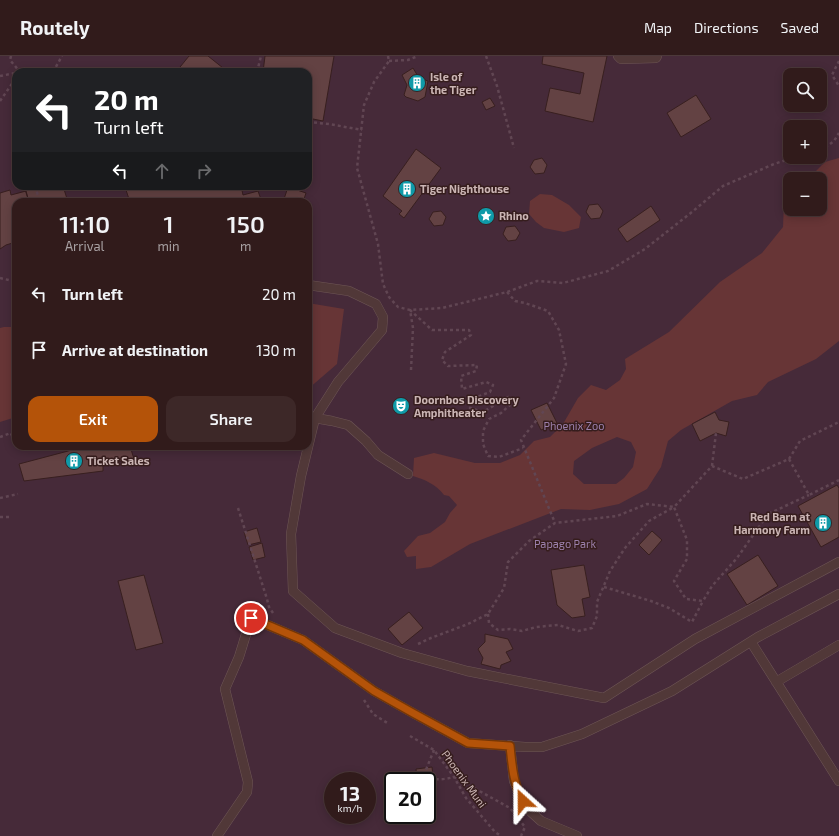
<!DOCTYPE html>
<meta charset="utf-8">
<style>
:root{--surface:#311b1b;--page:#3d2828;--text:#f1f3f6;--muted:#a8a1a3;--line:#4c393a;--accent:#b45309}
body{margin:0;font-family:"Exo 2",sans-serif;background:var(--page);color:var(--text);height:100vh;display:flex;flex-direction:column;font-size:15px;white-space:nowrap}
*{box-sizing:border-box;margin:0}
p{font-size:13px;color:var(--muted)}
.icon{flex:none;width:22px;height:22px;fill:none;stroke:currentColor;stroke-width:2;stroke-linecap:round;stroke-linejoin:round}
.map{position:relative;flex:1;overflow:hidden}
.sheet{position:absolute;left:12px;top:142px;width:300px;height:252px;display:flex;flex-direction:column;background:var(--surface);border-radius:12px;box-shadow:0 2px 10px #0003,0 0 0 1px var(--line)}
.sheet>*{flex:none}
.top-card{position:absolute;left:12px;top:12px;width:300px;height:122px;border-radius:12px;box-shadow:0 2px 10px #0003,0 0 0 1px var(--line);background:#202124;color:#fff;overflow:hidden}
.fabs{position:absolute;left:783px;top:12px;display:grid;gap:8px}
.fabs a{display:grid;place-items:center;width:44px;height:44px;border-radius:8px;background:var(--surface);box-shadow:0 2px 10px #0003,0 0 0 1px var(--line);font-size:20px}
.speed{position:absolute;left:324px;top:716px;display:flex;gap:8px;font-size:20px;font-weight:700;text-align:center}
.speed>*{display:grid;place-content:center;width:52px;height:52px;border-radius:50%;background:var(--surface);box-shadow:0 2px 10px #0003,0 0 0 1px var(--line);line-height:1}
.speed small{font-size:10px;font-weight:400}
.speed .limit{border:2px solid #111;border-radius:6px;background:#fff;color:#111}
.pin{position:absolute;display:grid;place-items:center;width:34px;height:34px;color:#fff;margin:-17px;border:2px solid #fff;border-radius:50%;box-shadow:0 1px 4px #0007}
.me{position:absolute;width:44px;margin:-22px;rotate:336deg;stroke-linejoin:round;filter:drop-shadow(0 0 3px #0008)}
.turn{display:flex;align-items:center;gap:14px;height:84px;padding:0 16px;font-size:18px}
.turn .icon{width:52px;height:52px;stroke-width:2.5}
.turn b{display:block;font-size:28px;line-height:34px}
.lanes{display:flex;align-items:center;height:38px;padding:0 16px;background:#0003;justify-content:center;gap:20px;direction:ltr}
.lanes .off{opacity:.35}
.eta{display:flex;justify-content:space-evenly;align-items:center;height:68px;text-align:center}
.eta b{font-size:24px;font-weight:600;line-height:28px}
.cta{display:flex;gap:8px;margin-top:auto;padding:8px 16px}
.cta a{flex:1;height:46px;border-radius:12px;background:var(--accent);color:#fff;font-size:16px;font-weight:600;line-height:46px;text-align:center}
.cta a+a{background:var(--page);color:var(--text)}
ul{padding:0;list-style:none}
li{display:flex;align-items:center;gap:12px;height:56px;padding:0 16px}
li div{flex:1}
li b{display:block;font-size:15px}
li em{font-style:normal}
header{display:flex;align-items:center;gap:24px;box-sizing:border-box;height:56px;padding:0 20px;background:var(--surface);border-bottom:1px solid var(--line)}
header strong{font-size:19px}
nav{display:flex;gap:22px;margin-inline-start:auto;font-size:14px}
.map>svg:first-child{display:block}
.green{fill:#462a39;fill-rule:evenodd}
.water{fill:#673536;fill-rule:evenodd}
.building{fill:#634243;stroke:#381f1f}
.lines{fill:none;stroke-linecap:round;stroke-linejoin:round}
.lane-casing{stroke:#6e5656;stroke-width:10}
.path{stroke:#614653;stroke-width:2.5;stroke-dasharray:3 3;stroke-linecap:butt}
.lane{stroke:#513838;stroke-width:9}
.route-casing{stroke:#753606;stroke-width:10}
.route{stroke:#b45309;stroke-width:7}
.labels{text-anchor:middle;stroke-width:3;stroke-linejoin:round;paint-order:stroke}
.poi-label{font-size:11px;font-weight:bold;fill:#cbb5b4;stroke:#361d1d;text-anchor:start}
.park-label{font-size:11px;fill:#9c80ac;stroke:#361d1d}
.street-label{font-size:11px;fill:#cbb5b4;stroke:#361d1d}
</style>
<header>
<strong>Routely</strong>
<nav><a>Map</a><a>Directions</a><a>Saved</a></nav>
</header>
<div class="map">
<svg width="839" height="780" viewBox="0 0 839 780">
<rect width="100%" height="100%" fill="#412424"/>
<!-- green -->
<path class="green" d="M0,0H839V780H0ZM16,16H308V130H16ZM790,19H820V49H790ZM790,71H820V101H790ZM790,123H820V153H790ZM16,146H308V390H16ZM333,725H367V759H333ZM393,725H427V759H393Z"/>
<!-- water -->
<path class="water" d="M839,102V285L816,303L768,326L757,339L732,345L681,374L668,385L661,411L647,433L619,448L590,454L561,453L470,488L431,511L416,513V500L407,501L404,495L418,480L430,477L445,466L450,457L457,449L449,440L444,439C436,428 425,424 413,420L414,402L434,397L475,407H500L520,399L534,385L550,381L563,368L578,342L591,329L606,334L620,324L626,313L625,303L669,276L720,226L762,197L783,171L784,146L790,141V153H820V123H808L825,106ZM617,381L631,386L636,396L633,411L624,422L616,428H584L573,418L574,405L592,392Z
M540,138L552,139L569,149L581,161L579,172L564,176L544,172L536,166L529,158L530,145Z
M308,247L344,253L337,308L308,333Z
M4,271H16V361L0,366V272Z"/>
<!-- building -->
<path class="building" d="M189,0H208L228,16H176Z
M265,0H334L323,65L308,62V16H263Z
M543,0H607L593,66L545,55L550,32L580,38L584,17L542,8Z
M413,12L419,22L428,25L425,41L418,45L406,41L404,39L407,29L402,19Z
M696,39L711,63L681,81L667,57Z
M490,42L495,50L486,54L482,46Z
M416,93L441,112L404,162L399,158L402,155L383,140Z
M542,102L547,109L544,117L535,118L530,111L534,104Z
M24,130H63L68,146H29Z
M138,130H241L243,139L258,135L262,146H130L126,134Z
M288,131L306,137L303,146H283Z
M10,134L11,139L26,135L29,146H16V186L6,189L0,193V137Z
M598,148L603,155L600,162L591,163L586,156L589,149Z
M651,150L660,164L627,186L618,173Z
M441,155L446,161L443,169L434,170L429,163L433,156Z
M515,170L520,177L516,184L508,185L503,178L506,171Z
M547,347L557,367L541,374L531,354Z
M715,356L719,364L729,366L726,380L716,377L700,385L692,368Z
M87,390H130L134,403L103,408V415L24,425L19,408Z
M837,429L839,432V481L821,491L798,450Z
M257,472L261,486L248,489L244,476Z
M652,475L662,484L649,499L639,489Z
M262,487L265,501L253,504L249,491Z
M758,499L778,530L747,549L727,518Z
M584,509L590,541L582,543L585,560L572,562L557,549L551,514Z
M144,519L163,587L136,594L118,525Z
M409,556L423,572L402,589L388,573Z
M485,578L508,583L513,593L506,596L511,605L501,609L500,613L481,608L483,602L478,593L485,586Z
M432,711L434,728L427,729V725H417L416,713Z"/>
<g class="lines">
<!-- lane casing -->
<g class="lane-casing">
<path id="lane" d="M618,0L621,3L656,2L657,0
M308,229L349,235L376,248L383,261L382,274L338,326L315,362L301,420L291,478L293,535L335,572L402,597L467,615L604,642L695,583L839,506
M315,362L332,365L348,369L366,385L378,399L408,418
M751,586L839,725
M776,626L839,589
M510,689L514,725L520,739L531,756L541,765L577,780
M217,780L247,736L248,726L225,633L239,601L251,562L303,584L374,635L413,657L468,687L525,691H542L582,678L672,635L758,581L839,538"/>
</g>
<!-- path -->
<path class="path" d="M11,0L10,4L20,16
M388,0L389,5L374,26L364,49L357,112L378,188L383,228L389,241L398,251L410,254L442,252L507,236L537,225L563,227L608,215L645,193L692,156L723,130L774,108L795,101
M486,0L497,30L514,92
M389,5L408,4L418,0
M839,5L832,19L839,30
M225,14L258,13
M53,16L62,0
M257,16L261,0
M0,20L16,17
M0,45L16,22
M308,66L329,68L362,74
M820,94H822L834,85L839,77
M35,130L40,146
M0,222L13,225L16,224
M13,225L16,238
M507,236L515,245L525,247L548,255L559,274L566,308L554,342L521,384L555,467
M411,314L413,272L410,254L432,274H469L471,279L445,296L442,304L448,310L477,309L476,315L461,320L462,333L486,326L493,329L490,336L472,343L470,352L483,356L510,340V349L501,357L489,363L483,375V388L488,400L499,401L523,392
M0,381L11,377L14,386L16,385
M789,403L800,385L839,366
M712,410L716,377
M0,442L18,438
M238,452L267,543L269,551L273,557
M0,461H10
M604,531L651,545L669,552L692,566L703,545
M488,558L489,567L498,574L510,573L522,575L536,571L558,569L578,575L592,572L597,560V546L610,515L625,492L649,465L674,451L687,484V503L674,525L686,543L703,545L712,530L737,502L768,458L809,439
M418,588L431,582L468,568L488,558L504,532L508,506L529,485L555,467L617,460L647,448L674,451L712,410L743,423L789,403L809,439L839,424
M364,644L373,658L389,668
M410,680L434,694L454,721L466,742L495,776L501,780
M434,694L423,721C434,724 443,724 454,721L510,752L525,771L521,780"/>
<!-- lane -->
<use href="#lane" class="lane"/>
</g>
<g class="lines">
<!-- route casing -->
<g class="route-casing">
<path id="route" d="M251,562L303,584L374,635L413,657L468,687L510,690C512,708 513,728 523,745"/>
</g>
<!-- route -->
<use href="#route" class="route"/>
</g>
<!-- icons -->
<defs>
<g id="building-disc" transform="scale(0.9)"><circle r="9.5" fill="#0f9aa8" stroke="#361d1d"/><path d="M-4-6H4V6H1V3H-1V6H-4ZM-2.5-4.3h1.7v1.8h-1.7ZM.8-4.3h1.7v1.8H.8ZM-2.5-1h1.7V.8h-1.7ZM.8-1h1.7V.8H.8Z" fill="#fff"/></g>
<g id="sight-disc" transform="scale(0.9)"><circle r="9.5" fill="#0f9aa8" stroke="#361d1d"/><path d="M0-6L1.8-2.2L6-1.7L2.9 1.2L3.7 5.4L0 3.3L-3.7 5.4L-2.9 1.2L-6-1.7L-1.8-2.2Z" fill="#fff"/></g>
<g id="theatre-disc" transform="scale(0.9)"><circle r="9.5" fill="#0f9aa8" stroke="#361d1d"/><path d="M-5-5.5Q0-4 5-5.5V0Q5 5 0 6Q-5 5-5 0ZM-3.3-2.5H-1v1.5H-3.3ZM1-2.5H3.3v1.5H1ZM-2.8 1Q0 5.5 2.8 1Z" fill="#fff"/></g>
</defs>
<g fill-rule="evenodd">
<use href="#building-disc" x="417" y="27"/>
<use href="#building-disc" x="407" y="133"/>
<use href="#sight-disc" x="486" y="160"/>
<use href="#theatre-disc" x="401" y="350"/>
<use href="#building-disc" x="74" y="405"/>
<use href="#building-disc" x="823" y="467"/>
</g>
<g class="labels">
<!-- poi labels -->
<g class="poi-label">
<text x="430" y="25">Isle of<tspan x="430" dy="13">the Tiger</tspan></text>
<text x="420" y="137">Tiger Nighthouse</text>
<text x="499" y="164">Rhino</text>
<text x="414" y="348">Doornbos Discovery<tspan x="414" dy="13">Amphitheater</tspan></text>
<text x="87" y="409">Ticket Sales</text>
<text x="810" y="465" text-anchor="end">Red Barn at<tspan x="810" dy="13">Harmony Farm</tspan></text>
</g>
<!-- park labels -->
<g class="park-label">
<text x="574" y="374">Phoenix Zoo</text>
<text x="565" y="492">Papago Park</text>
</g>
<!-- street labels -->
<g class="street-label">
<text transform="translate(464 723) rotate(54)" y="4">Phoenix Muni</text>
</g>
</g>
</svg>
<div class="fabs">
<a><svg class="icon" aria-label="search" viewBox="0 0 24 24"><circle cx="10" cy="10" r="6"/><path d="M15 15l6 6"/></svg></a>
<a>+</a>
<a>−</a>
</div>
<div class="speed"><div>13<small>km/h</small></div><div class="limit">20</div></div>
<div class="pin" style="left:251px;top:562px;background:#d93025"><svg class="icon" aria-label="arrive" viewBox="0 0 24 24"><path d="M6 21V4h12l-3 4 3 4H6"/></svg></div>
<svg class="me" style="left:523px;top:745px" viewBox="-20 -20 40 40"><path d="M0-17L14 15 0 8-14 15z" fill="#b45309" stroke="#fff" stroke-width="4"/></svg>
<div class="top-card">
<div class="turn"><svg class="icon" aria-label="left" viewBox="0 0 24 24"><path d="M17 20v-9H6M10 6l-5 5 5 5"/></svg><div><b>20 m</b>Turn left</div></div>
<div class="lanes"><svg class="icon" aria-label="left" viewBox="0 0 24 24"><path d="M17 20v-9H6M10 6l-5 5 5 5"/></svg><svg class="icon off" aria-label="ahead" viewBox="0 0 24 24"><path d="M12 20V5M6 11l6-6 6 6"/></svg><svg class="icon off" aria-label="right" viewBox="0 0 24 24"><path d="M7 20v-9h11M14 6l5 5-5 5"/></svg></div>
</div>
<section class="sheet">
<div class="eta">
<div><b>11:10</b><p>Arrival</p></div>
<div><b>1</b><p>min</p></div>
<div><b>150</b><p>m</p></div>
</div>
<ul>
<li><svg class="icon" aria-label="left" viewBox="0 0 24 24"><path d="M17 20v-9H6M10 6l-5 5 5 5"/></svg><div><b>Turn left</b></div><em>20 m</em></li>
<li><svg class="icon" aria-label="arrive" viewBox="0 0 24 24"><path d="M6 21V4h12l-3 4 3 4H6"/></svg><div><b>Arrive at destination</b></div><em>130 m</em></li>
</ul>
<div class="cta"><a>Exit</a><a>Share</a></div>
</section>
</div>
